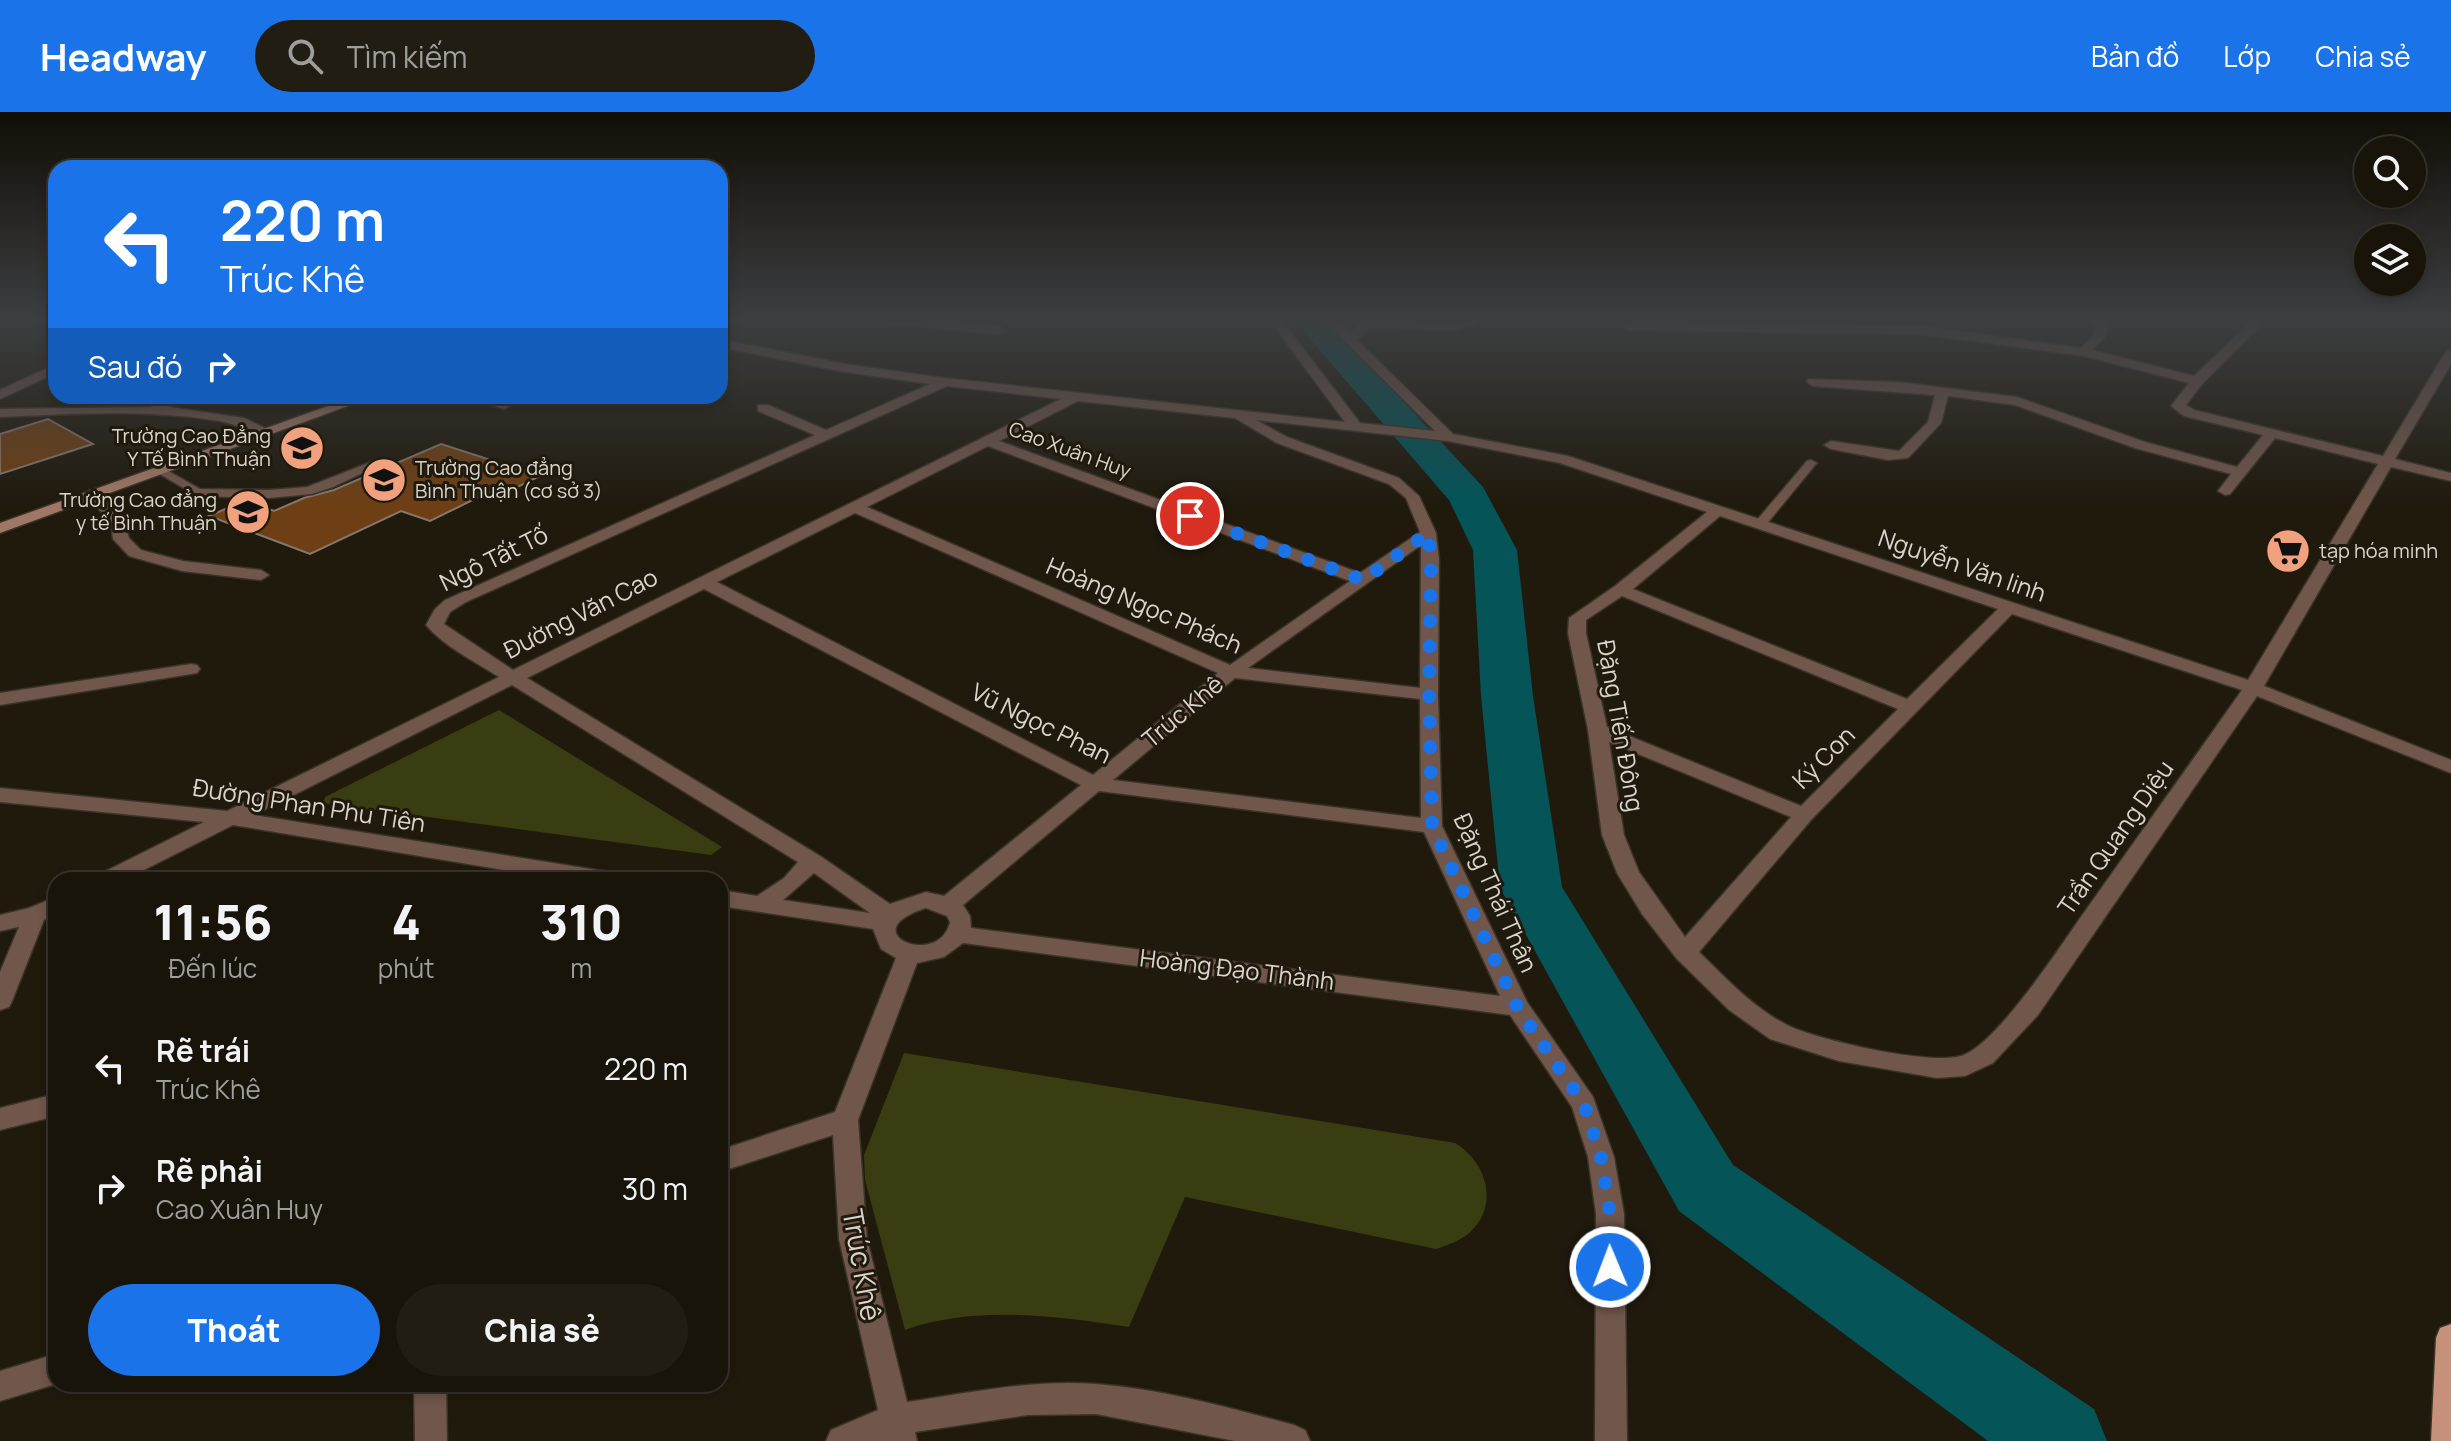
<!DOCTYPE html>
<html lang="vi">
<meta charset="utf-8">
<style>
:root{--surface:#18140a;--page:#211d13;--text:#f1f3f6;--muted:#9f9e9c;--line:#36332b;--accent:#1a73e8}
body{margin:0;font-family:Manrope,sans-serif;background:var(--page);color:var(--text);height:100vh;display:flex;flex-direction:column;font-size:30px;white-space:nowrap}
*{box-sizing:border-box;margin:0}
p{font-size:26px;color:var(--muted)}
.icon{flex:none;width:44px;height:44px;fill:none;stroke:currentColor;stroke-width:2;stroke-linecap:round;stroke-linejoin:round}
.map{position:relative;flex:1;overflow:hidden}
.panel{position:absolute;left:48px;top:760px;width:680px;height:520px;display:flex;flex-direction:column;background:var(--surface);border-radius:24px;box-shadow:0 4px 12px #0003,0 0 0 2px var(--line)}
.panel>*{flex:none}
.banner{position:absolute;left:48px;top:48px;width:680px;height:244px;border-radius:24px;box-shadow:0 4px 12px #0003,0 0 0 2px var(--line);background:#1a73e8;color:#fff;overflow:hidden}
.controls{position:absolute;left:2354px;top:24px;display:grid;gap:16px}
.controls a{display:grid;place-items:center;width:72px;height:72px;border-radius:50%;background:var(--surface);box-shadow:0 4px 12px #0003,0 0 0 2px var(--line);font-size:40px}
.pin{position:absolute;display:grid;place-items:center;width:68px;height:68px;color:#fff;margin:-34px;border:4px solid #fff;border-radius:50%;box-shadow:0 2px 8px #0007}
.me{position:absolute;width:88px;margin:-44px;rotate:359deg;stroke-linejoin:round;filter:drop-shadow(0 0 6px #0008)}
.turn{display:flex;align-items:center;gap:28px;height:168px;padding:0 40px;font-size:36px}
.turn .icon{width:104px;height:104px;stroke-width:2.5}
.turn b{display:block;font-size:56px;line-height:68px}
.then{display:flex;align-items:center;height:76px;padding:0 40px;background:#0003;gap:16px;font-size:30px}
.eta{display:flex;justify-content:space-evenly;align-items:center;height:136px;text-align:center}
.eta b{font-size:48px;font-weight:800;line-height:56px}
.action{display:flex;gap:16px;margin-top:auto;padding:16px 40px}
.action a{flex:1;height:92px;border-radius:48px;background:var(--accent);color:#fff;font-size:32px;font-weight:800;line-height:92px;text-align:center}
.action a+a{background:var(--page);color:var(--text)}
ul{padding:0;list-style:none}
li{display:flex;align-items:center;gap:24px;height:120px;padding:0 40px}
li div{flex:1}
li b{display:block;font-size:30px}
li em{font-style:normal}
header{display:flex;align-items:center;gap:48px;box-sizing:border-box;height:112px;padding:0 40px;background:var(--accent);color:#fff}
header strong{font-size:38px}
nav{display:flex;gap:44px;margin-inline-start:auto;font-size:28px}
.search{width:560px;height:72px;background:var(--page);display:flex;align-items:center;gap:20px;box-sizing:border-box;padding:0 28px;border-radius:44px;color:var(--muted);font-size:30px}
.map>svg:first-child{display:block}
.green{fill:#393d11}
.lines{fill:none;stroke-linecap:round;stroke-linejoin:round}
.river{fill:#045458;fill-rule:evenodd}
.building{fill:#6e3f15;stroke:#86776c;stroke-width:2}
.lane-casing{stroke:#3a3428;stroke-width:3}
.street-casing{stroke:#3a3428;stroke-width:3}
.secondary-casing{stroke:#3a3428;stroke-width:3}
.primary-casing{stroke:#3a3428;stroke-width:3}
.lane{fill:#70564b;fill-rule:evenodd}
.street{fill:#70564b;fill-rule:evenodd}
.secondary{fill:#a07766;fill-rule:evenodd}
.primary{fill:#c6917a;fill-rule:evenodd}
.route{stroke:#1a73e8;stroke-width:14;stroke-dasharray:0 25.2}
.labels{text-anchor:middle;stroke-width:6;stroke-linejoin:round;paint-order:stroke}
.far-poi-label{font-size:20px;fill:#d9d5cc;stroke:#201a0d;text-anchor:end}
.far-street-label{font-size:20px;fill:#d9d5cc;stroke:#201a0d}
.street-label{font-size:24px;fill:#d9d5cc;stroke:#201a0d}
.near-street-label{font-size:28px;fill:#d9d5cc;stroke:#201a0d}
</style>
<header>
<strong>Headway</strong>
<div class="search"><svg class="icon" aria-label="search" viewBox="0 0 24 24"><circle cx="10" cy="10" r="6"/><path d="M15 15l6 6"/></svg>Tìm kiếm</div>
<nav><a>Bản đồ</a><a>Lớp</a><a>Chia sẻ</a></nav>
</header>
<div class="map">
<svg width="2451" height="1329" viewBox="0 0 2451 1329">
<rect width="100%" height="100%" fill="#201a0d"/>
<!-- green -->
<path class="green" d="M499,598L722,735L711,743L323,691L325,685Z
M904,941L1455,1031C1484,1048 1499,1088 1474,1116C1464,1128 1450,1132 1436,1137L1185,1085L1129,1215C1057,1204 975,1193 905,1218L865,1068L864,1043Z"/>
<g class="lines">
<!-- river -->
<path class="river" d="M1292,206H1326L1483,375L1517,438L1533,584L1562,775L1733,1053L2094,1297L2107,1329H1988L1679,1099L1500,776L1481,584L1473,438L1449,388Z"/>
</g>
<!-- building -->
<path class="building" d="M48,307L93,332L0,362V322Z
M441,332L540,364L505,381L495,377L430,409L401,399L310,442L209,404L246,388L274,399L304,386L334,378Z"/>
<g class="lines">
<!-- lane casing -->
<g class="lane-casing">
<path id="lane" d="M1471,208L1476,211L1474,213L1455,218L1365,215L1360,212L1365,209L1455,212Z
M462,284H479L509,294L504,297Z
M1811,348L1817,351L1815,353L1765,414H1757V408L1807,349Z
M371,350L375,351V355L333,375L312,382L269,386L197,384L153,358L163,356L200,377L269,378L307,375Z"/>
</g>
<!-- street casing -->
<g class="street-casing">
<path id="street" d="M861,206H906L999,214L1005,218L999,222L867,210Z
M1268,206H1280L1360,311L1435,319L1322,206H1335L1350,221L1366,206H1379L1357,228L1453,322L1568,344L2248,568L2378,352L2275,326L2230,382L2225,383L2218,379L2231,362L2135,336L2015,293L1948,284L1941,311L1908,346L1888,348L1831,337L1824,333L1831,329L1899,339L1928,310L1935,283L1813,274L1807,270L1808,267L1898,270L2017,285L2145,330L2237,355L2263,323L2184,304L2171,294L2189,271L2084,244L1920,222L1629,218L1623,214L1629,210L1920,214L2081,236L2093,224L2098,206H2110L2105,225L2092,238L2194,264L2255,206H2268L2202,272L2186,293L2194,298L2383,344L2445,241L2451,237V252L2395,347L2451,361V369L2391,355L2264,574L2451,648V661L2257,584L2038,903L1993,951L1965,964L1937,966L1839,949L1770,927L1729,898L1677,847L1642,802L1617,761L1602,723L1588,618L1568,521L1569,506L1615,474L1707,400L1560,351L1448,329L1256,308L1287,325L1399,366L1419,384L1436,421L1439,448L1438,583L1442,714L1527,890L1593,985L1614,1045L1624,1102L1627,1329H1595L1596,1102L1588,1045L1572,995L1510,903L963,831L944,845L917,851L858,1008L867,1127L907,1290C969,1281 1033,1267 1096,1272C1163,1277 1230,1296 1294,1313L1305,1318L1310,1329H1235L1096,1302L1028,1303L915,1320L917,1329H826L831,1318L878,1298L839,1127L833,1023L720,1060V1038L835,1000L896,846L881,837L873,817L720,794V778L757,784L784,766L798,750L512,573L254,703L609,760L617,763L620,768H564L233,713L124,768H95L98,763L204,710L0,690V676L227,699L499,565C474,549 445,535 426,513L435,497L445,488L815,323L758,299V293H768L826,318L930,272L845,260L720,235V227L845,252L944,266L1345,310ZM947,274L1061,287L513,558L444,512L450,500L466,490ZM1078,289L1235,306L1277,331L1389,372L1406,386L1420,420L1360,461L999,329ZM988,334L1350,469L1230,553L867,395ZM855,401L1218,561L1093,663L717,470ZM1720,404L1998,497L1907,587L1633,477ZM1421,433L1420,576L1248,556ZM704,477L1081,673L944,784L926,780L890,792L820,744L527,566ZM1622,484L1898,597L1801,694L1607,615L1586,521V508ZM2012,502L2242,578C2191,651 2139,723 2088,795C2063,830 2001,927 1964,943C1935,955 1817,928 1787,913C1753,896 1726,866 1699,840L1811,708ZM1235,566L1420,587L1421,706L1113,668ZM1609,630L1791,705L1685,825L1639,760L1624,723ZM1099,679L1424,720L1500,884L971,816L970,804L963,793ZM814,761L870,801L783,788ZM926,796L947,804L950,810C939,858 850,820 926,796Z
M56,252V261L0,287V278Z
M173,284H191L170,295L244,306L273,320L266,324C248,319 232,310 213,308C143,297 70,302 0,305V297L150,295Z
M91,378L96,379L123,406L129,426L141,438L183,449L261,458L269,463L261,468L182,459L129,444L113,427L111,410L84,382Z
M191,552L197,553L200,557L197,561L0,593V581Z
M56,785V802L44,808L12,889L9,895L0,898V860L19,815L0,819V803L29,796Z
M56,982V1004L0,1018V996Z
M56,1242V1272L0,1289V1259Z
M414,1272H446L447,1329H415Z"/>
</g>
<!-- secondary casing -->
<g class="secondary-casing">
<path id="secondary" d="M356,284H375L0,421V411Z"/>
</g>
<!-- primary casing -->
<g class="primary-casing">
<path id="primary" d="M2451,1212V1329H2431L2436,1226L2440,1216Z"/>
</g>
<!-- lane -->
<use href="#lane" class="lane"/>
<!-- street -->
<use href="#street" class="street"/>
<!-- secondary -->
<use href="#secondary" class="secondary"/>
<!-- primary -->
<use href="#primary" class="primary"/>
</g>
<!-- sky -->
<linearGradient id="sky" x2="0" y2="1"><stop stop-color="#120e07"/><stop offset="0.53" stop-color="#3c3e40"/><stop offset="1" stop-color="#3c3e40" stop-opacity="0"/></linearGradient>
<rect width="2451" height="392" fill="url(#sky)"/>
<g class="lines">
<!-- route -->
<path class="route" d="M1190,404L1363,468L1428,421L1431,448L1429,583L1432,714L1517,895L1584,992L1601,1045L1610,1102V1155"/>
</g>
<!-- icons -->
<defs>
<g id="university-disc" transform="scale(2.3)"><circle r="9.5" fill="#f2a17e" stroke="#201a0d"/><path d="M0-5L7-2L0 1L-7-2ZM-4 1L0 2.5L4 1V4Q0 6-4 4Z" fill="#111"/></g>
<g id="supermarket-disc" transform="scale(2.3)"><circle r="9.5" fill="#f2a17e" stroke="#201a0d"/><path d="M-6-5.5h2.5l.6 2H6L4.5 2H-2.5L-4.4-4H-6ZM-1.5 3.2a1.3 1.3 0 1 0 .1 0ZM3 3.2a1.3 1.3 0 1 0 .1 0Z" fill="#111"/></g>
</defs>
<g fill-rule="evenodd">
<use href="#university-disc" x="302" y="336"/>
<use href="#university-disc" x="384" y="368"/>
<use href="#university-disc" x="248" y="400"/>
<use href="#supermarket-disc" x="2288" y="439"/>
</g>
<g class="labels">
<!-- far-poi labels -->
<g class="far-poi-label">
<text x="271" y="331">Trường Cao Đẳng<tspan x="271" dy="23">Y Tế Bình Thuận</tspan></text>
<text x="415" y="363" text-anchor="start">Trường Cao đẳng<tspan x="415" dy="23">Bình Thuận (cơ sở 3)</tspan></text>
<text x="217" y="395">Trường Cao đẳng<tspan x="217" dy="23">y tế Bình Thuận</tspan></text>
<text x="2319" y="446" text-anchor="start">tạp hóa minh</text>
</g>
<!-- far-street labels -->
<g class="far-street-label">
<text transform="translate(1070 338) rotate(20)" y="7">Cao Xuân Huy</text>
</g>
<!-- street labels -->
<g class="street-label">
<text transform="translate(494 447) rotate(-26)" y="8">Ngô Tất Tố</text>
<text transform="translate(1962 454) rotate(19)" y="8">Nguyễn Văn linh</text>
<text transform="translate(1144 494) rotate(23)" y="8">Hoàng Ngọc Phách</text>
<text transform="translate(581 502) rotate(-27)" y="8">Đường Văn Cao</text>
<text transform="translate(1183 600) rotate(-40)" y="8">Trúc Khê</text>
<text transform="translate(1041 612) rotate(26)" y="8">Vũ Ngọc Phan</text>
<text transform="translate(1620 614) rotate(80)" y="8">Đặng Tiến Đông</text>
<text transform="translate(1824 646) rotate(-45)" y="8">Ký Con</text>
<text transform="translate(309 694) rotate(9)" y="8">Đường Phan Phu Tiên</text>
<text transform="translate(2116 726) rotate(-55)" y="8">Trần Quang Diệu</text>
<text transform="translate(1495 781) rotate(66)" y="8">Đặng Thái Thân</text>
<text transform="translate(1237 858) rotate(7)" y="8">Hoàng Đạo Thành</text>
</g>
<!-- near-street labels -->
<g class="near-street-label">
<text transform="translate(862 1153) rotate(80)" y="10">Trúc Khê</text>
</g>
</g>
</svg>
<div class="controls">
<a><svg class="icon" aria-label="search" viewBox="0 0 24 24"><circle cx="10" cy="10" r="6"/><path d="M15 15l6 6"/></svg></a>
<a><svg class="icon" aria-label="layers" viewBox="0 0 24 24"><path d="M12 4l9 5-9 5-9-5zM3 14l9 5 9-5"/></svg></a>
</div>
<div class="pin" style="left:1190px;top:404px;background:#d93025"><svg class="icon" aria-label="arrive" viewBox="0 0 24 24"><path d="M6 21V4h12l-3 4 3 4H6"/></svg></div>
<svg class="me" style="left:1610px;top:1155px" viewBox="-20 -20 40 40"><circle r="17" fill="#1a73e8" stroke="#fff" stroke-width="3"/><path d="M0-11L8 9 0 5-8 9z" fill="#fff"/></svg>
<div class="banner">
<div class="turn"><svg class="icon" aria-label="left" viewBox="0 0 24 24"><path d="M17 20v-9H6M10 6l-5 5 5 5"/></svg><div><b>220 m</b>Trúc Khê</div></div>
<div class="then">Sau đó<svg class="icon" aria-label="right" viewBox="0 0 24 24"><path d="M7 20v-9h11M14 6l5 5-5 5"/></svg></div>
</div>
<section class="panel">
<div class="eta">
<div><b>11:56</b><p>Đến lúc</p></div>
<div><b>4</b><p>phút</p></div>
<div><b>310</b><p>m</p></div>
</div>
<ul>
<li><svg class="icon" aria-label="left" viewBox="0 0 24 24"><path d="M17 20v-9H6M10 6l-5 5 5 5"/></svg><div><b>Rẽ trái</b><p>Trúc Khê</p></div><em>220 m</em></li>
<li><svg class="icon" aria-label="right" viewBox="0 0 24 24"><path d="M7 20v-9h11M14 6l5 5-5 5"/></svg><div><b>Rẽ phải</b><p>Cao Xuân Huy</p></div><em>30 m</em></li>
</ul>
<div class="action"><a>Thoát</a><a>Chia sẻ</a></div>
</section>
</div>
